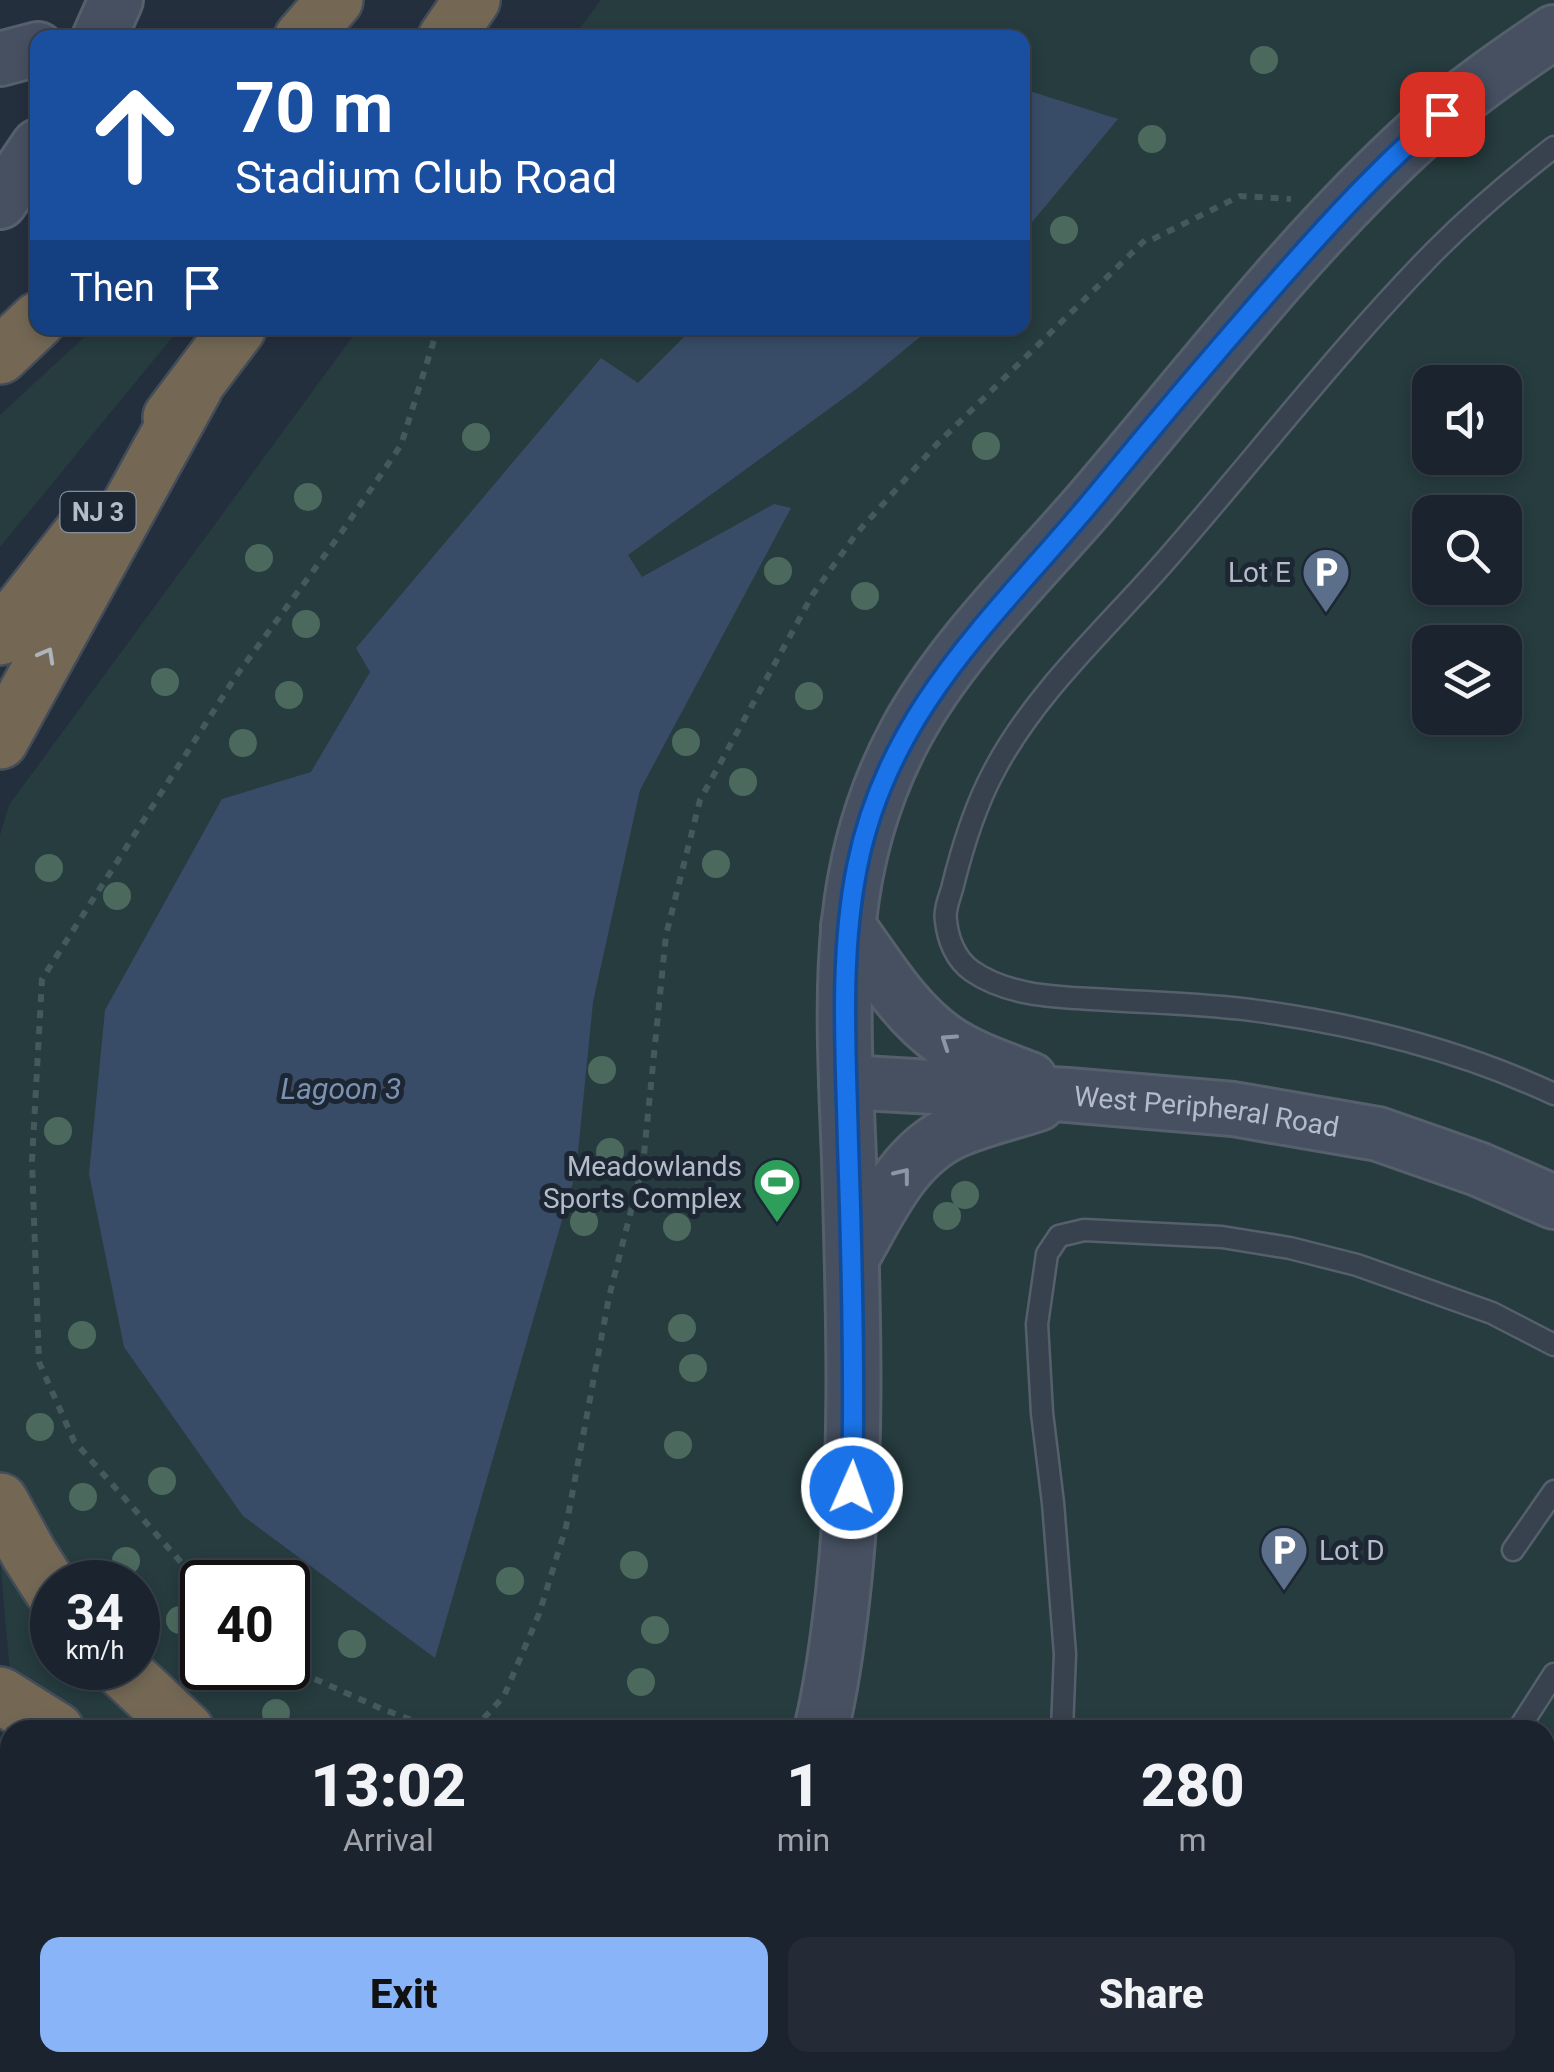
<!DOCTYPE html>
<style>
:root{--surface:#1b232e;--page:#242b36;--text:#f1f3f6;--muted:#a0a4aa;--line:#39404a;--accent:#8ab4f8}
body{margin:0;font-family:Roboto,sans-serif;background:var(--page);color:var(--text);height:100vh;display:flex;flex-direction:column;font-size:38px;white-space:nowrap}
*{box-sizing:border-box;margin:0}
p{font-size:32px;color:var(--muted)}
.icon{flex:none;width:55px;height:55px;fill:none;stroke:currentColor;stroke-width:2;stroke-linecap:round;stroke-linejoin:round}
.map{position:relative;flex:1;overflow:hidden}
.panel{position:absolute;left:0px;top:1720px;width:1555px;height:352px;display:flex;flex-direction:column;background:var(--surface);border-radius:30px 30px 0 0;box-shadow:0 5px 15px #0003,0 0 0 2px var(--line)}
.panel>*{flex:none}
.top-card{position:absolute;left:30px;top:30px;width:1000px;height:305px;border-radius:20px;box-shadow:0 5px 15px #0003,0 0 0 2px var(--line);background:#1a4fa0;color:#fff;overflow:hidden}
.fabs{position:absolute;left:1412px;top:365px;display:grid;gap:20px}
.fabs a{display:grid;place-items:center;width:110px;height:110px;border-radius:20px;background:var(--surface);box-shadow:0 5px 15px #0003,0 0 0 2px var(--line);font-size:50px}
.speed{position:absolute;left:30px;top:1560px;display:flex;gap:20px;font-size:50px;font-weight:700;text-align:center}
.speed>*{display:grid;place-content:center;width:130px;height:130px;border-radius:50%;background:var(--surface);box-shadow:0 5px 15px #0003,0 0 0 2px var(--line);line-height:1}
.speed small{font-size:25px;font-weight:400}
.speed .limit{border:5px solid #111;border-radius:15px;background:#fff;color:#111}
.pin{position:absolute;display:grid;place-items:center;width:85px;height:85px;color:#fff;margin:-42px;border-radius:20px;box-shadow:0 5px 15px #0006}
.me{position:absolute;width:110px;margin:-55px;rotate:2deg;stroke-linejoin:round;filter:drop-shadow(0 0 8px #0008)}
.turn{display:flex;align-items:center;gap:35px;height:210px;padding:0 40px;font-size:45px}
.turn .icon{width:130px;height:130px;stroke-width:2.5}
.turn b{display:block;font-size:70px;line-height:85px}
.then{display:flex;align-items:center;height:95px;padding:0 40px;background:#0003;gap:20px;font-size:38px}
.eta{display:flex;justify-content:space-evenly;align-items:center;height:170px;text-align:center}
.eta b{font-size:60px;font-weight:800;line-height:70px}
.primary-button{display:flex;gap:20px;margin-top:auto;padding:20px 40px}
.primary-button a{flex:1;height:115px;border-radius:20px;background:var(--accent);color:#111;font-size:40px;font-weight:800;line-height:115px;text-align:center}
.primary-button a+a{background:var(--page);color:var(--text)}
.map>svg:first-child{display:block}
.green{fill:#263c3f;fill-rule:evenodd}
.water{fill:#394c67}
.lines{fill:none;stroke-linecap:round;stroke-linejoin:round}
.lane-casing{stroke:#565f6c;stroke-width:25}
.secondary-casing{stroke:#565f6c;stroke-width:58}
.highway-casing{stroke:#434c59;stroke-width:60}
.path{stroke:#44595c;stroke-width:6;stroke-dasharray:8 8;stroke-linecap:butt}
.lane{stroke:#38414e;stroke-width:20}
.secondary{stroke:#465061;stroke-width:52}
.highway{stroke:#746855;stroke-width:55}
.tree{fill:#4b6a5d}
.oneway{stroke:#aeb4bd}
.oneway2{stroke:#8e96a5}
.route-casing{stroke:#114b97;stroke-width:25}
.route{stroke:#1a73e8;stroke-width:18}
.labels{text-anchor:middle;stroke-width:10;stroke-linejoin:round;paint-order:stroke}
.shield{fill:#1d2633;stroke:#878f9c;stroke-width:2.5}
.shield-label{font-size:25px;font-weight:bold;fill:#b4bcc9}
.poi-label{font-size:28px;fill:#b4bcc9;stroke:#1d2633;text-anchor:end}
.street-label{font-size:28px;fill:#b4bcc9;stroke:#1d2633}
.water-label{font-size:30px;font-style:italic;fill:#7c92b1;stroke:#1d2633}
</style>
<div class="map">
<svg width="1554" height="2072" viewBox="0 0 1554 2072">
<rect width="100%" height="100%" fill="#242f3e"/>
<!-- green -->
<path class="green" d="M601,0H1554V2072H1295L1265,2063L1545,2062V1730H15L0,1559V835L9,805L359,328H1022V38L573,37ZM1430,382H1505V458H1430ZM1430,512H1505V588H1430ZM1430,642H1505V718H1430ZM52,1582H138V1668H52ZM202,1582H288V1668H202Z
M94,328H180L0,547V415Z
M0,1736L10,1742V1974L0,1963Z"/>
<!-- water -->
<path class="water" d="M1023,89L1118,119L1023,233L1022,89Z
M693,328H931L859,387L628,555L642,577L774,504L791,508L640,790L593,1002L576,1172L435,1658L243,1516L124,1347L89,1174L105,1010L222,799L311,772L370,672L356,648L601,358L638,383Z"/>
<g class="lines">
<!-- lane casing -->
<g class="lane-casing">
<path id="lane" d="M1554,147C1513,179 1472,214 1435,251C1340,348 1257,456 1167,559C1108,627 1036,691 994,771C974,808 962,848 952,889C949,899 944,911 946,921C948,940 956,960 972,971C1011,998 1063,997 1109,1000C1158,1003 1209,1004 1258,1011C1359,1025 1462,1051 1554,1094
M1513,1550L1554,1491
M1062,1730L1065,1654L1053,1503L1042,1413L1037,1324L1047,1254L1059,1236L1084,1230L1222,1237L1290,1248L1357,1265L1492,1313L1554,1345
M1518,1730L1554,1674
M1505,2062L1533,2072"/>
</g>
<!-- secondary casing -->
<g class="secondary-casing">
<g id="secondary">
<path d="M99,38L116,0"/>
<path d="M0,59L38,49"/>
<path d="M0,202L38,146"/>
<path d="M848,926C877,965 903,1011 944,1040C970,1058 1001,1068 1030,1079"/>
<path id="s1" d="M846,1082L1068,1095L1233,1109L1378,1134L1478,1169L1554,1202"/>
<path d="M852,1258C879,1211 903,1154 955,1131C982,1119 1011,1113 1038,1104"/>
<path d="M821,1730C832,1685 838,1639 843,1593C859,1449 853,1303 849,1159C846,1082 841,997 849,921C856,855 874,792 906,733C951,649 1029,574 1091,502C1198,377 1298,244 1420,133C1462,95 1508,63 1554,32"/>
<path d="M753,2072L754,2062"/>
<path d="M802,2072L803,2062"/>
</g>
</g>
<!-- highway casing -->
<g class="highway-casing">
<path id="highway" d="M302,38L335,0
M446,38L472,0
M0,356L38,320
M171,417L238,328
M0,637L88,525
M0,741L195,387
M0,1501L29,1554L52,1590
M120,1668L186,1730
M0,1695L56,1730
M0,2009L10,2017
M144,2062L234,2068L248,2072
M998,2062L1032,2072"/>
</g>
<!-- path -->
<path class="path" d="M202,1586L74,1441L39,1362L32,1161L42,979L236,676L341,533L401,445L436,334L441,328
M288,1662L301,1673L382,1709L439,1730
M473,1730L504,1696L539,1614L566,1527L609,1297L643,1164L666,935L700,800L813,594L857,533L937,444L1145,240H1151L1240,196L1291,199"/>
<!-- lane -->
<use href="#lane" class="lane"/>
<!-- secondary -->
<use href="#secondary" class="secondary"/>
<!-- highway -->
<use href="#highway" class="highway"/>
</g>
<!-- trees -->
<g class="tree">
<circle cx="1264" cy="60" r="14"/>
<circle cx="1152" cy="139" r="14"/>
<circle cx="1064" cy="230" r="14"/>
<circle cx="476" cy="437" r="14"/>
<circle cx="986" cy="446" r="14"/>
<circle cx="308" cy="497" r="14"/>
<circle cx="259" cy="558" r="14"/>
<circle cx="778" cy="571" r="14"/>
<circle cx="865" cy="596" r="14"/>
<circle cx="306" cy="624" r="14"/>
<circle cx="165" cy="682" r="14"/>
<circle cx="289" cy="695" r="14"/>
<circle cx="809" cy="696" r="14"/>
<circle cx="686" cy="742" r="14"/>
<circle cx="243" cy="743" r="14"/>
<circle cx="743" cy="782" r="14"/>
<circle cx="716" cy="864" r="14"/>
<circle cx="49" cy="868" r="14"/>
<circle cx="117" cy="896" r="14"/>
<circle cx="602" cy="1070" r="14"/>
<circle cx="58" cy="1131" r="14"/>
<circle cx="610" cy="1152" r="14"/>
<circle cx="965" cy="1195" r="14"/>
<circle cx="947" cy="1216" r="14"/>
<circle cx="584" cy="1222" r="14"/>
<circle cx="677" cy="1227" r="14"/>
<circle cx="682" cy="1328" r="14"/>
<circle cx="82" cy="1335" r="14"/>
<circle cx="693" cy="1368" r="14"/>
<circle cx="40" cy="1427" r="14"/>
<circle cx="678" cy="1445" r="14"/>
<circle cx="162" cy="1481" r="14"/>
<circle cx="83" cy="1497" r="14"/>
<circle cx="126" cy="1561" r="14"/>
<circle cx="634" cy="1565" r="14"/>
<circle cx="510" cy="1581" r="14"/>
<circle cx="180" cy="1620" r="14"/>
<circle cx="655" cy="1630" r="14"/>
<circle cx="352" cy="1644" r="14"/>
<circle cx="641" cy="1682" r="14"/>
<circle cx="276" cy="1713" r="14"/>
</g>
<!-- one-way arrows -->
<defs><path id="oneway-chevron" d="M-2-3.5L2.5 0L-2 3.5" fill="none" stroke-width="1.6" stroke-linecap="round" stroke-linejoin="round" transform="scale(2.5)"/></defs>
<use class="oneway" href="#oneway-chevron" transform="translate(47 655) rotate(-61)"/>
<g class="oneway2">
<use href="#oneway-chevron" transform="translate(948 1041) rotate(-146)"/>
<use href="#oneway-chevron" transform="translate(903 1175) rotate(-52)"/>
</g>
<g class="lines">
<!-- route casing -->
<g class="route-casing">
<path id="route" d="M852,1488C855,1373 852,1259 848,1145C846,1053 839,958 857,867C889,705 1001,612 1100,491C1154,425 1209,360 1265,296C1321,232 1377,169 1442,114"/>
</g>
<!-- route -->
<use href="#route" class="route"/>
</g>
<!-- icons -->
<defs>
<g id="parking-pin" transform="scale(2.5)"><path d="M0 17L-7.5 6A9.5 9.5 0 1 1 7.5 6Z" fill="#5c6f8a" stroke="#1d2633"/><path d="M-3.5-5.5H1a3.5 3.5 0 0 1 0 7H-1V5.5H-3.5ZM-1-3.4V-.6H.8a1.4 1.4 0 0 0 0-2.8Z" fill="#fff"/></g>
<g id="stadium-pin" transform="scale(2.5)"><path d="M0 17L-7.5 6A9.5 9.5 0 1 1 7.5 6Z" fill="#2e9e5b" stroke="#1d2633"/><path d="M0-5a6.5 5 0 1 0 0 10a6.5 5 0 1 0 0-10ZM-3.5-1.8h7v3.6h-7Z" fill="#fff"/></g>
</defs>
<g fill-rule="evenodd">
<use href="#parking-pin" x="1326" y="572"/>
<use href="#stadium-pin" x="777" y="1182"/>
<use href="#parking-pin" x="1284" y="1550"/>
</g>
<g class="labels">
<!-- shield labels -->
<rect class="shield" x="60.5" y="492" width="75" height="40" rx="8"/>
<g class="shield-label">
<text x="98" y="521">NJ 3</text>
</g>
<!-- poi labels -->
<g class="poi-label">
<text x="1291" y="582">Lot E</text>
<text x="742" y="1176">Meadowlands<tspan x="742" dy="32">Sports Complex</tspan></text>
<text x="1319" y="1560" text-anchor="start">Lot D</text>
</g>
<!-- street labels -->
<g class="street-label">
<text dy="10" stroke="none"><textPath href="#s1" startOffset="362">West Peripheral Road</textPath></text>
</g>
<!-- water labels -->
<g class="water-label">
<text x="341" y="1099">Lagoon 3</text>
</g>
</g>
</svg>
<div class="fabs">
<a><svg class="icon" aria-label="sound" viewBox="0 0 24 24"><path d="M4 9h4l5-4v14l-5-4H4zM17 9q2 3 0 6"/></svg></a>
<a><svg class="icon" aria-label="search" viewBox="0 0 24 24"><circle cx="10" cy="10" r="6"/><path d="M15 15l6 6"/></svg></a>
<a><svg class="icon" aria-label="layers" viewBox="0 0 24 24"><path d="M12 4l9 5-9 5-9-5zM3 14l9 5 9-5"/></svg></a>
</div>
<div class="speed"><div>34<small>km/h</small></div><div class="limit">40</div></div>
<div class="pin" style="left:1442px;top:114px;background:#d93025"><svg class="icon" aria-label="arrive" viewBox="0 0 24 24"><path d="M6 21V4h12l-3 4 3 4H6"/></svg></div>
<svg class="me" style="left:852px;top:1488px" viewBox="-20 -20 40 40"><circle r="17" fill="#1a73e8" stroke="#fff" stroke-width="3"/><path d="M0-11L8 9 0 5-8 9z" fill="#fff"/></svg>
<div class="top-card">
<div class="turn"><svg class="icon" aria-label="ahead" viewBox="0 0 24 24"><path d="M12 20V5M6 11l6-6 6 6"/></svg><div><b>70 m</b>Stadium Club Road</div></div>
<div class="then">Then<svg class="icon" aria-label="arrive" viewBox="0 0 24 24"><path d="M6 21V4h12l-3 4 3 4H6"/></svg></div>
</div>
<section class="panel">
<div class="eta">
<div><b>13:02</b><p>Arrival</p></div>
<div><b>1</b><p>min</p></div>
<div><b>280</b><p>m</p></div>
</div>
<div class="primary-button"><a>Exit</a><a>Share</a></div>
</section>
</div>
